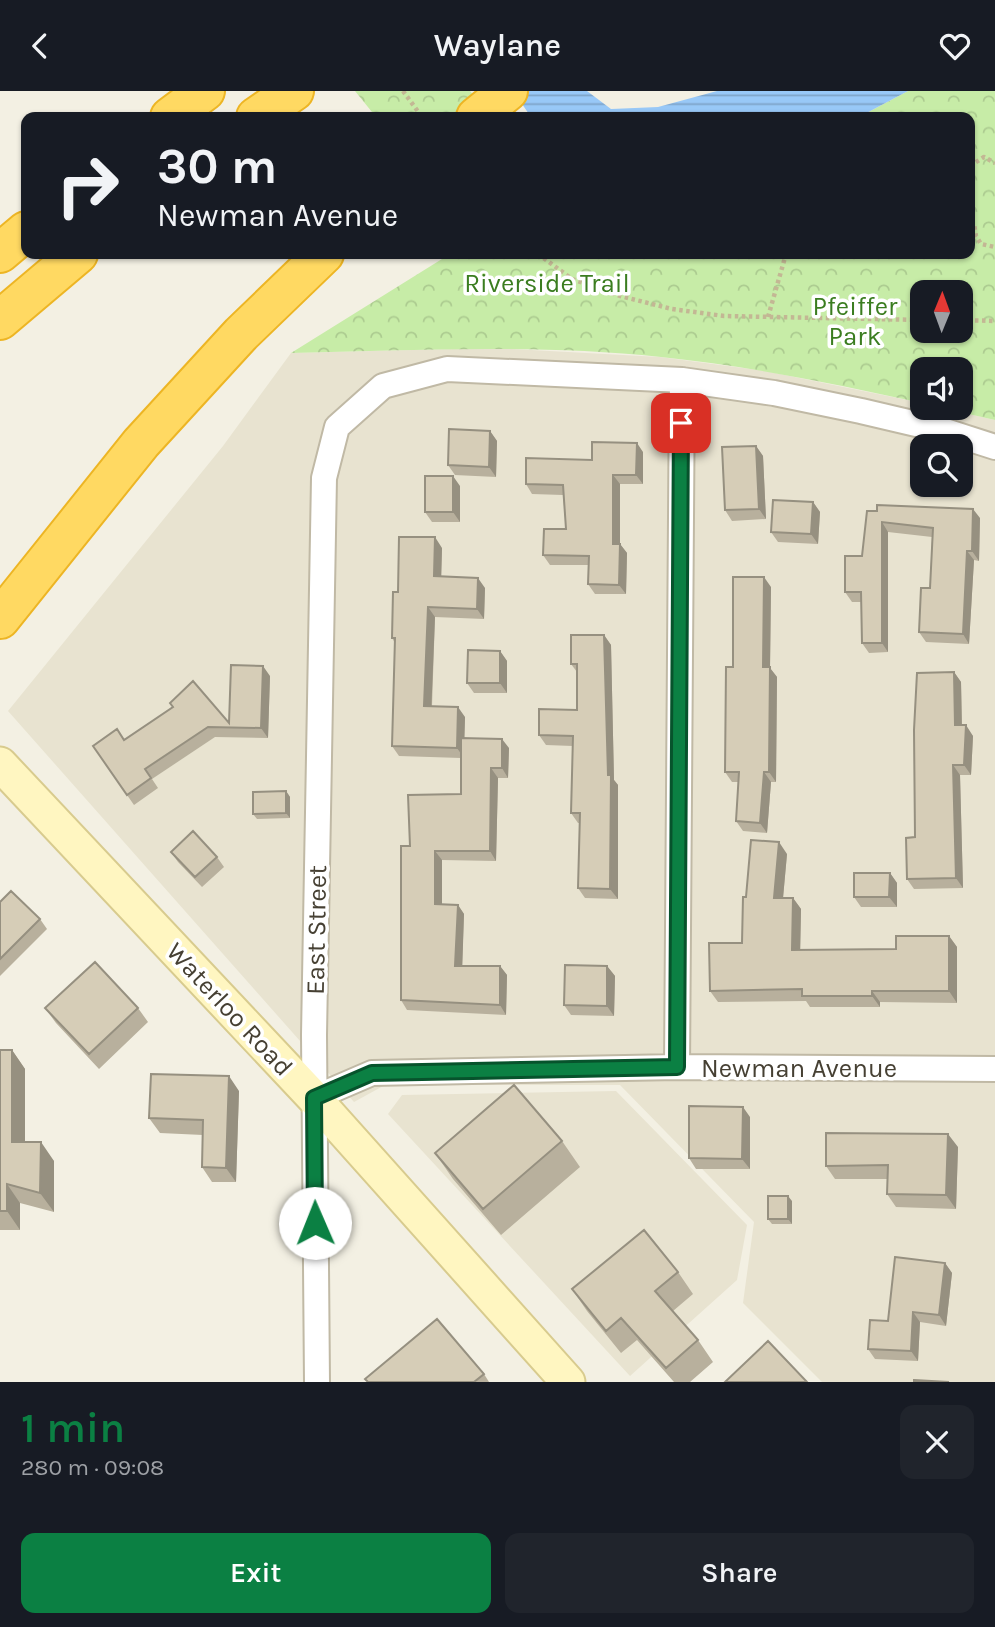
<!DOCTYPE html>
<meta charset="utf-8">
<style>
:root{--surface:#171b24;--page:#20242c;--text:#f1f3f6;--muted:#9ea1a6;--accent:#0b8043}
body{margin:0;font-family:Karla,sans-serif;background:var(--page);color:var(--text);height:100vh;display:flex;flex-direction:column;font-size:26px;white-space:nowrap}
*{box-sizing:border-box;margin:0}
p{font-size:23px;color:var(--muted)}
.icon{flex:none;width:38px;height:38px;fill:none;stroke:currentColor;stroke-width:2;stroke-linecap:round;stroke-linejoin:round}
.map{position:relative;height:1291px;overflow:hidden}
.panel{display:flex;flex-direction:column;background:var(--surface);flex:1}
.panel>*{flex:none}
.banner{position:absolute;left:21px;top:21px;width:954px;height:147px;border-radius:14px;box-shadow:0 2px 5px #0004;background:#171b24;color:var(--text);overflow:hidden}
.needle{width:46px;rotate:1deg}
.tools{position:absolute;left:910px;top:189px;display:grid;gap:14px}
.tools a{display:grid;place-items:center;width:63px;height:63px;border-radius:14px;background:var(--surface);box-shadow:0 2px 5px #0004;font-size:35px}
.pin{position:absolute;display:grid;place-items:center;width:60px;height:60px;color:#fff;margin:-30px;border-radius:14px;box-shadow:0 4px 10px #0006}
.me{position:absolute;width:77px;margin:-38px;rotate:359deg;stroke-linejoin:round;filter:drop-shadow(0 0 5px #0008)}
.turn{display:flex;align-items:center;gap:24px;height:147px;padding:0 21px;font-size:32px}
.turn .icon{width:91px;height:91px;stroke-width:2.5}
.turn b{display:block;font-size:49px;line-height:60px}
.round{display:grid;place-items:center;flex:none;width:74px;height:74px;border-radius:14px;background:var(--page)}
.overview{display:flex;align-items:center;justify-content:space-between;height:119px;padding:0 21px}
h1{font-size:42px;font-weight:600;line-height:52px;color:var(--accent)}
.cta{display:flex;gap:14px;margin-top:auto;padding:14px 21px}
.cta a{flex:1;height:80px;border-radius:14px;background:var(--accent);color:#fff;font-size:28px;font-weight:600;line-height:80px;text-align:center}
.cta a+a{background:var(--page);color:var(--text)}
header{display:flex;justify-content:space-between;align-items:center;height:91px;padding:0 21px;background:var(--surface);font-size:32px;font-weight:600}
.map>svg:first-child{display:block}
.residential{fill:#e8e3d0;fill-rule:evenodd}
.forest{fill:url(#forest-crowns);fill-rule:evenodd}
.water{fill:url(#water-rules)}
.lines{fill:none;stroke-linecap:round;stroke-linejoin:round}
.street-casing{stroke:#c0b9a5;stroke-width:28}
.secondary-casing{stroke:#d8cb8e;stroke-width:37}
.highway-casing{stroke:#edb524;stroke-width:42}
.path{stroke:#c3b794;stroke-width:4.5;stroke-dasharray:3.5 3.5;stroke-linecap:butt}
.street{stroke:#fff;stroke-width:24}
.secondary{stroke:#fff6c1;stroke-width:33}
.highway{stroke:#ffd962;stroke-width:38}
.wall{fill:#b8b09d}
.shaded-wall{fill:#969080}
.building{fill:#d6cdb7;stroke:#969080;stroke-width:2}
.route-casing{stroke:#07532c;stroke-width:18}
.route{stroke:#0b8043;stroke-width:12}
.labels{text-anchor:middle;stroke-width:7;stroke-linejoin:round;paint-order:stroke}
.park-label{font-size:26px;fill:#3b7d20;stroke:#fff}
.street-label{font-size:26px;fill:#464033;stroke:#fff}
</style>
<header><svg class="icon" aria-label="back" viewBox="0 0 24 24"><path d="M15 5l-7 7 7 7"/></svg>Waylane<svg class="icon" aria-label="heart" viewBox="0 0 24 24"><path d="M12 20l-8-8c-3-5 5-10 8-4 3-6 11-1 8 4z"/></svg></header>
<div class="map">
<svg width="995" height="1291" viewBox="0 0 995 1291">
<defs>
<pattern id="forest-crowns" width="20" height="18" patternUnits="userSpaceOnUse" patternTransform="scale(1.75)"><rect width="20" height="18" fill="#c7eca7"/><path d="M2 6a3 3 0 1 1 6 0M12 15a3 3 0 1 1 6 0" fill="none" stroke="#accb90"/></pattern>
<pattern id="water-rules" width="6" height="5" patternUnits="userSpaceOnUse" patternTransform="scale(1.75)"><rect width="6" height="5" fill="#98c8f7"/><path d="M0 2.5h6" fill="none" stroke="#7ea4c9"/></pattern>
</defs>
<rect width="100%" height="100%" fill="#f3f0e3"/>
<!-- residential -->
<path class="residential" d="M494,257L660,266L765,280L922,312V317H942L995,329V1291H822L743,1212L754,1131L620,994H385L354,1011L8,620L223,355L291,262ZM922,355H961V394H922Z
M616,1000L747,1134L737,1189L630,1285L388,1023L402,1004Z"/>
<!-- forest -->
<path class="forest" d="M355,0H470L492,26H376Z
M908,0H995V329L942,317H961V278H922V312C836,293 749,275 661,266C538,253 414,259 291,262L450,163H970V26H859ZM922,201H961V240H922Z"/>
<!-- water -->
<path class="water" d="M513,0H587L611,18L658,16L717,0H908L859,26H531Z"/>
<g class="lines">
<!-- street casing -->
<g class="street-casing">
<path id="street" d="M677,976L682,289
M314,1007L372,982L677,976L995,978
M317,1291L314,944L324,387L337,336L383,295L447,278L682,289L774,302L861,320L942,339L995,356"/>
</g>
<!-- secondary casing -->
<g class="secondary-casing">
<path id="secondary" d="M0,673L314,1007L568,1291"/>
</g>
<!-- highway casing -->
<g class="highway-casing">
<path id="highway" d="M170,26L205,0
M256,26L294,0
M476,26L508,0
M0,162L26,140
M0,229L78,163
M0,528L141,352L241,243L324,163"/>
</g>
<!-- path -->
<path class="path" d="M403,0L422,26
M970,75L984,66L995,72
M970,131L974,133L976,145L981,153L995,156
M538,163L572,188L620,205L672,218L724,225L922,229
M768,226L786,163
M961,229L995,230"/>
<!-- street -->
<use href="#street" class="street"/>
<!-- secondary -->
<use href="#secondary" class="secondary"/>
<!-- highway -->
<use href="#highway" class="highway"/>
</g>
<!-- wall -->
<path class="wall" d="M490,340L497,350L496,386L455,384L448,374Z
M756,355L763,365L766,428L732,430L725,419Z
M643,361V393H620V453L627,462L626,503H595L588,493L589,474H550L543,464L566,438L563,404L532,403L526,393L592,369Z
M460,395V431H432L425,421Z
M813,411L820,421L818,453L778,451L771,441Z
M867,420L980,427L979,470L974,469L969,553L926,551L919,541L930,497L932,446L888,441V561L869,562L862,552V511H852L845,501L862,465Z
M442,457L441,485L485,497L484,528L435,526L432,615L465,626L464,647L509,657L508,687H498L496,770L442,769V813L458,814L464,823L462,875H500L507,884L506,924L407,919L401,909L410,755L461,703V667L399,665L392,655L395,552L392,547L398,501Z
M771,496L770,577L777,586L776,691H771L767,742L743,740L736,730L738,691H732L725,681L733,576Z
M604,544L611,554L614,689L618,694V808L585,807L578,797L580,732H578L571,722L573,655L546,654L539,644L577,619V581L571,573Z
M500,560L507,570V602H474L467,592Z
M954,581L961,591L962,634L973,645L971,684H960L963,797L914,798L907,788Z
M270,585L268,647L215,646L152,688L158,697L134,714L93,655L124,649L173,616L170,612L229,632Z
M286,700L290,706V727L257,728L253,723Z
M171,761L217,766L224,776L202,796L178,771Z
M787,763L783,807H793L801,818L800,859L896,858L949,845L957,856V912L880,911V916H810L806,910L718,911L710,900L742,852L746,806Z
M890,782L897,792V816H861L854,806Z
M0,811L40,828L47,838L0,885Z
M607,875L615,885L614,925L571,924L564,914Z
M45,917H138L148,931L99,978L56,932Z
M0,959H12L25,978V1051L54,1070V1121L20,1112V1139H0Z
M239,1000L236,1091H212L202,1076L203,1044L160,1042L149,1027Z
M750,1026V1078H696L689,1067Z
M562,1050L580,1076L501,1144L453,1088L435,1062Z
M958,1056L956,1118L896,1116L887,1103V1088H835L826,1075Z
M792,1110V1133H772L768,1128Z
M945,1172L952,1182L946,1235L920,1231L918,1270L875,1268L868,1258L888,1230Z
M678,1181L693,1203L673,1220L698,1249L713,1271L690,1291H674L637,1249L621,1262L587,1220L572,1198Z
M484,1283L489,1291H368Z"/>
<!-- shaded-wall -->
<path class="shaded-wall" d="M490,340L497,350L496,386L489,376Z
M637,352L643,361V393L636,384Z
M756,355L763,365L766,428L759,418Z
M613,384L620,393V453L627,462L626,503L619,494L613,453Z
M453,385L460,395V431L453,421Z
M813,411L820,421L818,453L811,443Z
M973,418L980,427L979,470L972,460Z
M882,431L888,441V561L882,552Z
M435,446L442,457L441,495L434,485Z
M967,460L974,469L969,553L963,543Z
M764,486L771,496L770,577L777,586L776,691L769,681L763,576Z
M478,487L485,497L484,528L477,518Z
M428,516L435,526L431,625L424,615Z
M604,544L611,554L614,689L618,694V808L610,798Z
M500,560L507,570V602L500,592Z
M263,575L270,585L268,647L261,637Z
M954,581L961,591L962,644L955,634Z
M458,616L465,626L464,667L457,657Z
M966,634L973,645L971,684L964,674Z
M502,648L509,657L508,687L502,677Z
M953,674L960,684L963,797L956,787Z
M491,677L498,687L496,770L490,760Z
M764,681L771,691L767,742L760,732Z
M286,700L290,706V727L286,722Z
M779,751L787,763L782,818L774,807Z
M435,760L442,769V822L435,813Z
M890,782L897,792V816L889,806Z
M793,807L801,818L800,870L792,859Z
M458,814L464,823L462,884L455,875Z
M949,845L957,856V912L949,900Z
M500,875L507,884L506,924L500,914Z
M607,875L615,885L614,925L607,915Z
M872,900L880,911V916L872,905Z
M12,959L25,978V1070L12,1051Z
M229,985L239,1000L236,1091L226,1077Z
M743,1016L750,1026V1078L742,1068Z
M948,1043L958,1056L956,1118L946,1104Z
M41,1051L54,1070V1121L40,1102Z
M7,1093L20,1112V1139L7,1120Z
M788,1105L792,1110V1133L788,1128Z
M945,1172L952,1182L946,1235L939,1224Z
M913,1221L920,1231L918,1270L911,1260Z"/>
<!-- building -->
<path class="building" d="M449,338L490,340L489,376L448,374Z
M592,351L637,352L636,384H613V453H620L619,494L588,493L589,465L543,464L544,438H566L563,394L526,393V367L592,369Z
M756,355L759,418L725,419L722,356Z
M425,385H453V421H425Z
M773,409L813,411L811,443L771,441Z
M877,414L973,418L972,460H967L963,543L919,541L921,497H930L933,437L882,431V552H862L861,501H845V465H862L867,420H877Z
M399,446H435L434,485L478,487L477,518L428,516L424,615L458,616L457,657L392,655L395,547H392L393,501H398Z
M733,486H764L763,576H770L769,681H764L760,732L736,730L739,681H725L726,576H733Z
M571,544H604L608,684H611L610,798L578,797L580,722H571L573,645L539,644V618L577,619V573H571Z
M468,559L500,560V592H467Z
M231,574L263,575L261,637L208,636L145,678L151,687L127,704L93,655L117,638L124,649L173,616L170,612L193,590L229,632Z
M954,581L955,634H966L964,674H953L956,787L907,788L906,747L915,746L914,639L917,582Z
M461,647L502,648V677H491L490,760H435V813L458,814L455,875H500V914L401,909V755H410L408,704L461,703Z
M286,700V722L253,723V701Z
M193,740L217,766L195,786L171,761Z
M751,749L779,751L774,807H793L792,859L896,858V845H949V900H872V905H802V898L710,900L709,852H742L743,806H746Z
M854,782H890L889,806H854Z
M11,800L40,828L0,868V811Z
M95,871L138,917L89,963L45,917Z
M565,874L607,875V915L564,914Z
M0,959H12V1051H41L40,1102L7,1093V1120H0Z
M151,983L229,985L226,1077L202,1076L203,1029L149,1027Z
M514,994L562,1050L483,1118L435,1062Z
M689,1015L743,1016L742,1068L689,1067Z
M826,1042L948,1043L946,1104L887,1103L888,1074L826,1075Z
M768,1105H788V1128H768Z
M644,1139L678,1181L655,1200L698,1249L666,1277L621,1227L606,1240L572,1198Z
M895,1166L945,1172L939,1224L913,1221L911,1260L868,1258L870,1229L888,1230Z
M437,1228L484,1283L474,1291H368L365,1288Z
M768,1250L807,1291H725Z
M914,1289L949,1291H914Z"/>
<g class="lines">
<!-- route casing -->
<g class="route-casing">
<path id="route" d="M315,1132L314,1007L372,982L677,976L681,332"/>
</g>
<!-- route -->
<use href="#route" class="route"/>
</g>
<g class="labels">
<!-- park labels -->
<g class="park-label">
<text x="547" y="201">Riverside Trail</text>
<text x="855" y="224">Pfeiffer<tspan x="855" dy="30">Park</tspan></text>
</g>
<!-- street labels -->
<g class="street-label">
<text transform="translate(316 839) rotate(-89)" y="9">East Street</text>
<text transform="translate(230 918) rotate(47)" y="9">Waterloo Road</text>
<text x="799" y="986">Newman Avenue</text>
</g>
</g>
</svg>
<div class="tools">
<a><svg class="needle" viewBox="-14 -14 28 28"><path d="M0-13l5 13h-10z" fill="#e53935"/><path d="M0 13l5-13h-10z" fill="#9ea1a6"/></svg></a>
<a><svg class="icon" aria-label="sound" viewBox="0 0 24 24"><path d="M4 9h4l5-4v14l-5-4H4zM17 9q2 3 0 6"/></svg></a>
<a><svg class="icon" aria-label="search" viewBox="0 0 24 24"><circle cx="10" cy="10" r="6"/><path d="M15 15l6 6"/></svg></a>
</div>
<div class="pin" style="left:681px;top:332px;background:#d93025"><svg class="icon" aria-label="arrive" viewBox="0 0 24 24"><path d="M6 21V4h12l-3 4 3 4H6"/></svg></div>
<svg class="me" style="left:315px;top:1132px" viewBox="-20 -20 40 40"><circle r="19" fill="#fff"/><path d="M0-13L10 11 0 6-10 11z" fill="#0b8043"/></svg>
<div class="banner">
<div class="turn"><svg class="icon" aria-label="right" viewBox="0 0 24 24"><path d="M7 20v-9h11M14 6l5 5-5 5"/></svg><div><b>30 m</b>Newman Avenue</div></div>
</div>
</div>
<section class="panel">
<div class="overview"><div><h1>1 min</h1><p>280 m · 09:08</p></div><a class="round"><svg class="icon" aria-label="close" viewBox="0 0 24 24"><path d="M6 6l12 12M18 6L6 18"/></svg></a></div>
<div class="cta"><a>Exit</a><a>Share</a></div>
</section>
